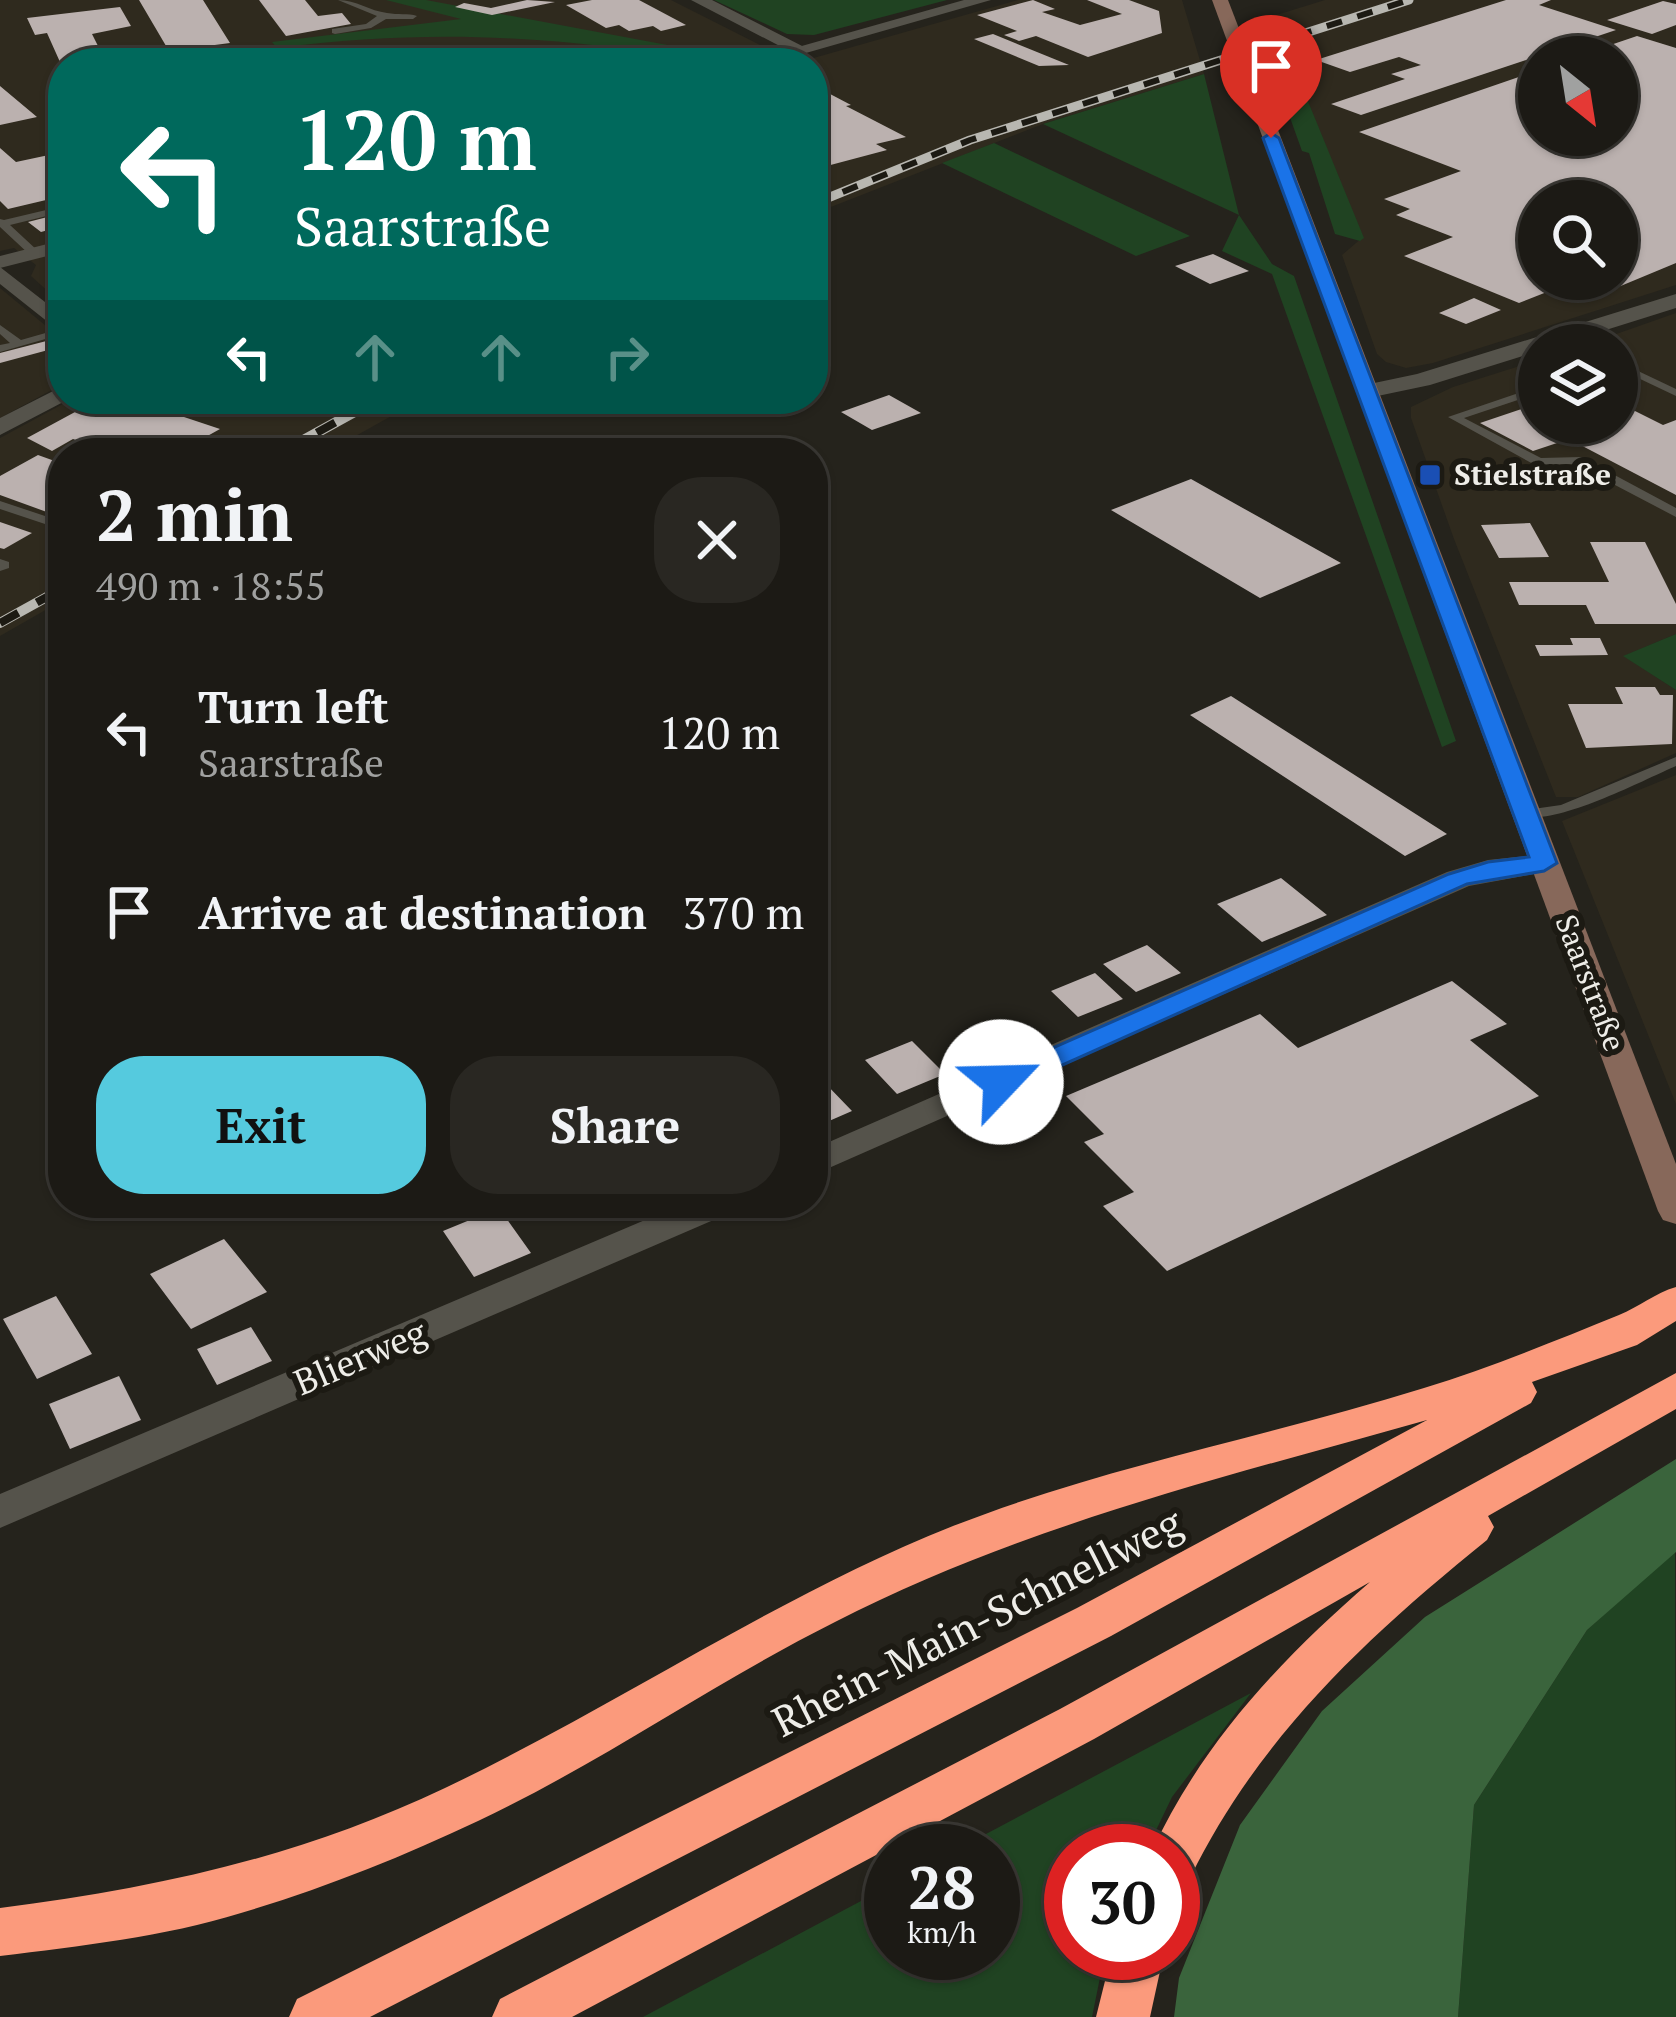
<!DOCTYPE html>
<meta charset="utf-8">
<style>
:root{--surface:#1c1a15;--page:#292722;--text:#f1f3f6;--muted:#a0a1a0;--line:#3a3834;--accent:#55cade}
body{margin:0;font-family:"PT Serif",serif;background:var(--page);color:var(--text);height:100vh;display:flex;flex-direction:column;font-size:45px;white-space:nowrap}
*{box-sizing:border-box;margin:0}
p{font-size:39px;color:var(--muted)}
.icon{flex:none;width:66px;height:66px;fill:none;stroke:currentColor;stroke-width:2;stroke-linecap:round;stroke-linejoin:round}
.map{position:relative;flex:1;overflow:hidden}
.sheet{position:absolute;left:48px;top:438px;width:780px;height:780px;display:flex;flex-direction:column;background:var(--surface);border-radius:48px;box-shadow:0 3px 9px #0004,0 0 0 3px var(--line)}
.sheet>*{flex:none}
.guide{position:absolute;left:48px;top:48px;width:780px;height:366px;border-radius:48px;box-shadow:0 3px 9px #0004,0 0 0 3px var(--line);background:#00695c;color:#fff;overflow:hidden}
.needle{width:78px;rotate:150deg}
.buttons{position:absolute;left:1518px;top:36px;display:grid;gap:24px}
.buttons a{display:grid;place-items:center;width:120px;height:120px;border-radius:50%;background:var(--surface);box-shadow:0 3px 9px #0004,0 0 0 3px var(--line);font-size:60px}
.speed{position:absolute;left:864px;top:1824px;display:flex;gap:24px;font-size:60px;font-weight:700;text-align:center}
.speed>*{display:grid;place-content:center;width:156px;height:156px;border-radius:50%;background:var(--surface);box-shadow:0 3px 9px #0004,0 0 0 3px var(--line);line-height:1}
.speed small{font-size:30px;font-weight:400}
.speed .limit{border:18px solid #d22;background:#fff;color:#111}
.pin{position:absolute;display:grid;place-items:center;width:102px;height:102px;color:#fff;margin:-123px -51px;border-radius:50% 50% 50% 0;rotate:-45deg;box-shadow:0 0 12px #0007}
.pin .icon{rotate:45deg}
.me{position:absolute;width:132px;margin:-66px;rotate:66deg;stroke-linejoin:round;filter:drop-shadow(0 0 9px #0008)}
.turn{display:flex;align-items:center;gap:42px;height:252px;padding:0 48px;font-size:54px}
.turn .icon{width:156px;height:156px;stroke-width:2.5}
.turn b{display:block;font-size:84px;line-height:102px}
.lanes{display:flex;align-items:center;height:114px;padding:0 48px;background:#0003;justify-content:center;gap:60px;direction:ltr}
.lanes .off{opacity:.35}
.round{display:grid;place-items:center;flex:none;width:126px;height:126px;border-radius:48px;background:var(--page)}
.headline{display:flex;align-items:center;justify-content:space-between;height:204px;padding:0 48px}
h1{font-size:72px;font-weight:700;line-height:90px}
.primary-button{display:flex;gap:24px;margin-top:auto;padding:24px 48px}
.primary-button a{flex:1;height:138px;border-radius:48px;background:var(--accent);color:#111;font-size:48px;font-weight:700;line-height:138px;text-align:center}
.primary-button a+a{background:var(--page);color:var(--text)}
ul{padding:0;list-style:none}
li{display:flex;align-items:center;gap:36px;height:180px;padding:0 48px}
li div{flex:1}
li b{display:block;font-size:45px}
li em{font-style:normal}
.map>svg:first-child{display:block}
.built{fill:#2f2a1e;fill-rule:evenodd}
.green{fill:#204322}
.forest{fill:#3a643c}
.building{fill:#bbb1af;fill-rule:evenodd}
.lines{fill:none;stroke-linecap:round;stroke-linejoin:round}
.service{fill:#55534b;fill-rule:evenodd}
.minor{fill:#55534b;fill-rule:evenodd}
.tertiary{fill:#55534b;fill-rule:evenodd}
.secondary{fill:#87685a;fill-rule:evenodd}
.motorway{fill:#fb9a7c;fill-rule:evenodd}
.rail-far1-casing{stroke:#b8b7b1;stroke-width:9}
.rail-casing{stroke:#b8b7b1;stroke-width:10}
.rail-far1{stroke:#1c1a13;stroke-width:6;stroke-dasharray:16;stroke-linecap:butt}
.rail{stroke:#1c1a13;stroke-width:8;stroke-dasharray:21;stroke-linecap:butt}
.route{fill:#1a73e8;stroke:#114b97;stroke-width:3}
.transit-dot{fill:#1a4fb4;stroke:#1c1a13;stroke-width:4.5}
.labels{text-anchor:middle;stroke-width:12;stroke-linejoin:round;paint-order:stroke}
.far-poi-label{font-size:30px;font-weight:bold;fill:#eeede8;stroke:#1c1a13;text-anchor:start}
.far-street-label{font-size:30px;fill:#eeede8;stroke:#1c1a13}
.street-label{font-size:36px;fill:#eeede8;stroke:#1c1a13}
.near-street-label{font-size:42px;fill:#eeede8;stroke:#1c1a13}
</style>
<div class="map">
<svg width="1676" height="2017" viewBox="0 0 1676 2017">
<rect width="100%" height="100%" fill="#25231c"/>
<!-- built -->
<path class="built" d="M0,0H671L768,49L731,60L735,63H63V305L31,276L36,265L14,248L0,251Z
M1018,0H1182L1204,74L1043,124L813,214V63H796Z
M1325,0H1676V285L1433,363L1406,368L1386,362L1377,354L1342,255L1363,237L1287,51L1270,49L1254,22ZM1539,57H1617V135H1539ZM1539,201H1617V279H1539Z
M0,288L63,340V384L0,418Z
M1676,313V634L1624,656L1676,690V753L1578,797H1556L1454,539L1411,418V407L1453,387L1539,360V423H1617V345H1585Z
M72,399H422L325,453H63V600L0,636V438Z
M1676,775V1104L1562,821Z"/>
<!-- green -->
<path class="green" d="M386,0H426L721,55L713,62C559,36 433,28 277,48L272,42L461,19Z
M714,0H947L814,35L787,34Z
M1287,50L1364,238L1360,241L1335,234L1309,153L1302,151L1266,51Z
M1204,74L1239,215L1272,264L1294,276L1456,741L1442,747L1272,274L1222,251L1239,215L1043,124Z
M994,143L1190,236L1136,256L942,163Z
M1676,634V690L1623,656Z
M1675,1550L1676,2017H1458L1474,1805L1587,1630Z
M1251,1693L1172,1797L1146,1851H1071V1953H1105L1092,2017H643L891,1885V1953H993V1851H954Z"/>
<!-- forest -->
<path class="forest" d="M1676,1459V1552L1587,1630L1474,1805L1458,2017H1174L1179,1978L1240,1825L1322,1711L1425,1617Z"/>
<!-- building -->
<path class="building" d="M139,0H203L230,43L169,51Z
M259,0H305L318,16L342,13L351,24L286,36Z
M527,0L555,2L492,15L455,7L464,3L491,8Z
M592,0H639L686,25L661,31L653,26L629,31L619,25L606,28L566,5Z
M1033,0L1055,9L1042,12L1080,25L1122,14L1087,0H1129L1159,11L1162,33L1088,57L1036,36L1019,41L1004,35L1017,31L977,15Z
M1506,0H1551L1539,5L1616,30L1361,115L1331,104L1405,79L1391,74L1421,65L1399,57L1350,72L1316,60Z
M1663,1L1676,4V25L1652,34L1607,20Z
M120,7L131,26L92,34L103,56L60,62L47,33L35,35L27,18Z
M993,34L1069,65L1039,66L974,39Z
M1637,36L1676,48V263L1611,290L1592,282L1568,292L1557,288L1519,303L1404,256L1453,237L1396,215L1410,209L1384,199L1461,171L1359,132L1539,70V135H1617V57L1578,56ZM1539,201H1617V279H1539Z
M813,85L851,105L846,106L906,137L876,144L887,150L823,167L813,162Z
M0,86L37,117L0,125Z
M0,148L16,162L63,152V196L8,209L0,201Z
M63,213V226L41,232L28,222Z
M1213,254L1249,271L1210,284L1175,266Z
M1474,298L1501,310L1466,324L1439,313Z
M58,338L63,346L0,363V353Z
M889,395L921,413L872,430L841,412Z
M99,399H130L220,429L177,453H114L73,439L52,451L27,438Z
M1617,402L1663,425L1676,420V495L1569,439L1533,451L1480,423L1539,403V423H1617Z
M38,455L63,464V511L55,515L0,495V476Z
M1191,479L1341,563L1260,598L1111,510Z
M0,522L32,533L4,549L0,548Z
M1530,523L1549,557L1499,558L1481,525Z
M1590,542H1645L1676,604V624H1595L1586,605H1519L1509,582H1609Z
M1570,638H1600L1608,655L1540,656L1535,645H1573Z
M1615,687H1655L1660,695H1673L1672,744L1586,748L1568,704H1623Z
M1231,696L1447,834L1405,856L1190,715Z
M1281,878L1327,915L1262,942L1217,904Z
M1147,945L1181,973L1136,992L1103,964Z
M1095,973L1123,999L1078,1017L1051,991Z
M1452,981L1507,1024L1470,1040L1539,1096L1167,1271L1103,1206L1134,1192L1084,1142L1104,1134L1066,1096L1260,1014L1298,1048Z
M912,1041L945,1074L897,1094L865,1060Z
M824,1082L852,1111L813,1128V1087Z
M499,1208L531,1253L474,1277L443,1231Z
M224,1239L267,1292L191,1329L150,1274Z
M56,1296L92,1354L37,1379L3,1319Z
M251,1327L272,1361L217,1385L197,1349Z
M119,1376L141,1420L70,1449L49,1404Z"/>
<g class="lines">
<!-- service -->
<path class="service" d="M338,0C356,0 370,11 387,13C398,15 408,13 417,16L413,19H386L371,28L335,34L332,33V29L366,24L377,16Z
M46,129H52L63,137V145L46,133Z
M63,206V212L10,225L38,251V255H30L0,227V219L4,220Z
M0,325L21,340L63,328V334L0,352V345L10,343L0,334Z
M1522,346L1539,353V361L1518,351V347Z
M1617,361L1676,389V396L1617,368Z
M1539,386V393L1464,418L1541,458L1581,457L1676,508V517L1575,464L1535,465L1448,417Z
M0,501L63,522V530L0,509Z
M0,559L9,562V568L0,571Z
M1676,757V766C1643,780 1549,830 1519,814L1526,810L1561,805Z"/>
<!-- minor -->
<path class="minor" d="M691,0H712L810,50L795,54Z
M0,267L63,316V334L0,284Z
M63,386V399H69L0,435V418Z
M1544,854L1555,856L1559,863L1555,870L1469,886L813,1175V1149L1447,872L1488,860Z
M685,1203H737L732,1212L0,1528V1494Z"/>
<!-- tertiary -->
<path class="tertiary" d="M964,0H991L771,63H742Z
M63,240V252L0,268V256Z
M1676,294V308L1558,345H1539V351L1430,385L1368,398L1356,391L1360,386L1417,374Z"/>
<!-- secondary -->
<path class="secondary" d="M1212,0H1228L1676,1164V1224L1663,1220L1658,1211Z"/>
<!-- motorway -->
<path class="motorway" d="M1676,1287V1321L1637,1345L1532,1382L1537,1392L1531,1403L1111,1636L370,2017H289L297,1999L1077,1608L1427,1420C1225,1477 1022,1526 835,1622C713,1683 601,1763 478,1821C402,1857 322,1889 241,1913C164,1937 80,1946 0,1956V1908C157,1888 300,1857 445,1788C617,1706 775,1597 953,1526C1106,1466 1268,1437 1424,1388C1489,1368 1555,1341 1619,1315C1639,1307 1655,1293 1676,1287Z
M1676,1373V1409L1488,1516L1494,1527L1487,1540C1367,1637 1260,1736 1191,1876L1173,1883V1851H1152C1202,1743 1281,1659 1370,1582L1094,1739L572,2017H492L500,1999L1060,1709Z
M1112,1953H1164L1150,2017H1096Z"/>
<!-- rail-far1 casing -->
<g class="rail-far1-casing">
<path id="rail-far1" d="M813,204L970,140L1409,0"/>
</g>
<!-- rail casing -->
<g class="rail-casing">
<path id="rail" d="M280,453L378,399
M0,623L63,588"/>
</g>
<!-- rail-far1 -->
<use href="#rail-far1" class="rail-far1"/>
<!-- rail -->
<use href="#rail" class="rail"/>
</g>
<!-- route -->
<path class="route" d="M1271,133L1279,138L1557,863L1544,871L1467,884L1011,1088H991L987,1082L991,1075L1449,874L1488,862L1529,857L1263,138Z"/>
<!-- markers -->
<rect class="transit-dot" x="1418" y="463" width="24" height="24" rx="6"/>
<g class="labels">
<!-- far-poi labels -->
<g class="far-poi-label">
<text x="1454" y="485">Stielstraße</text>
</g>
<!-- far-street labels -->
<g class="far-street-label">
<text transform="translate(1590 983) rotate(69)" y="10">Saarstraße</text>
</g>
<!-- street labels -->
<g class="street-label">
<text transform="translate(360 1357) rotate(-23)" y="13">Blierweg</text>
</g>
<!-- near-street labels -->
<g class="near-street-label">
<text transform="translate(977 1622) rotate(-27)" y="15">Rhein-Main-Schnellweg</text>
</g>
</g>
</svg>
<div class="buttons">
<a><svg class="needle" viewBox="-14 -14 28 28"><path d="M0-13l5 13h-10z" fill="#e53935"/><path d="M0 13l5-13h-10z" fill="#a0a1a0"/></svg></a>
<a><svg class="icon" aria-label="search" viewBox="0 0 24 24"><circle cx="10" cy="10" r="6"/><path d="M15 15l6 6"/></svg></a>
<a><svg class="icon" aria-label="layers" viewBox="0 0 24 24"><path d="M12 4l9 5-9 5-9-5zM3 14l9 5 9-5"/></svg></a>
</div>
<div class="speed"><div>28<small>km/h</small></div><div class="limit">30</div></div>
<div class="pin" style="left:1271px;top:138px;background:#d93025"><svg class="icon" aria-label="arrive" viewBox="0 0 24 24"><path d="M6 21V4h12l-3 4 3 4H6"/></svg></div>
<svg class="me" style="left:1001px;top:1082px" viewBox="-20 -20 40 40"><circle r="19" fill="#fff"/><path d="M0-13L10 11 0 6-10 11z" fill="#1a73e8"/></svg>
<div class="guide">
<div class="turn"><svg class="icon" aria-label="left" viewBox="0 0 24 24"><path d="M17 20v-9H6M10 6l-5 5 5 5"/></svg><div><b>120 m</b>Saarstraße</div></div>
<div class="lanes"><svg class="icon" aria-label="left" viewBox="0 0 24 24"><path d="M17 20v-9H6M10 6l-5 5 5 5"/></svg><svg class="icon off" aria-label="ahead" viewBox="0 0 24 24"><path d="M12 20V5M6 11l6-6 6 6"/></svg><svg class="icon off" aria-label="ahead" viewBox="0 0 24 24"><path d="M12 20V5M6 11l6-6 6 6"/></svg><svg class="icon off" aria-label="right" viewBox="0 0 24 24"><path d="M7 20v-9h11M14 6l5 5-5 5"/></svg></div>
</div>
<section class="sheet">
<div class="headline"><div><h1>2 min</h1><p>490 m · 18:55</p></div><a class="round"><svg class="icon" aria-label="close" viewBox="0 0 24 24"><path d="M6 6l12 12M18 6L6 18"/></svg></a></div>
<ul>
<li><svg class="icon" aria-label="left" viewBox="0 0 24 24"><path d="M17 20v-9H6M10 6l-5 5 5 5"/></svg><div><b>Turn left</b><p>Saarstraße</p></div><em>120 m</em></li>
<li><svg class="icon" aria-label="arrive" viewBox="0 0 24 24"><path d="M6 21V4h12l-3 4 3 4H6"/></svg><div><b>Arrive at destination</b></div><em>370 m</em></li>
</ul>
<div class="primary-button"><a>Exit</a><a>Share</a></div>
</section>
</div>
